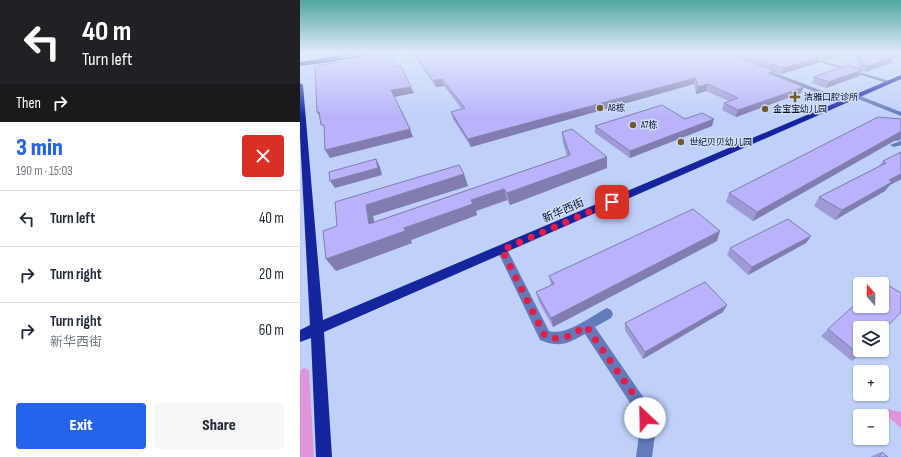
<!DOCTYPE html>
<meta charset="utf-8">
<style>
:root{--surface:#fff;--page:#f6f6f7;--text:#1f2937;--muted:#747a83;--line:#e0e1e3;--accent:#2563eb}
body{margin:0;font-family:"Sofia Sans Condensed","Noto Sans SC",sans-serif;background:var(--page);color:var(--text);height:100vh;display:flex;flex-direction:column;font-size:15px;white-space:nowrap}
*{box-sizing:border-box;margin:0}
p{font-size:13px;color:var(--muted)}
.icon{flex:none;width:22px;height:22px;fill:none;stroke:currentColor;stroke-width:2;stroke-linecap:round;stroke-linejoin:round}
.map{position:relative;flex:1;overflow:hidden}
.drawer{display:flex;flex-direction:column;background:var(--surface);width:300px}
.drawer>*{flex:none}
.top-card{background:#202124;color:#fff;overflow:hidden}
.needle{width:26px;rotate:340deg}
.tools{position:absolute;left:553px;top:277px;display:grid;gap:8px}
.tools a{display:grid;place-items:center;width:36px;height:36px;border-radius:4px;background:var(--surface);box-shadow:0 1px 3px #0004;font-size:20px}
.pin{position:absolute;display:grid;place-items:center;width:34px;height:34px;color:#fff;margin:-17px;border-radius:8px;box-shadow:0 2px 6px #0006}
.me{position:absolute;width:44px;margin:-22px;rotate:336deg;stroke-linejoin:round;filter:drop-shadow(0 0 3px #0008)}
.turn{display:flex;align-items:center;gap:14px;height:84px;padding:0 16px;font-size:18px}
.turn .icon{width:52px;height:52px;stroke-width:2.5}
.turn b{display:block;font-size:28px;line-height:34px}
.then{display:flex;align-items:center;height:38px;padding:0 16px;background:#0003;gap:8px;font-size:15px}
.round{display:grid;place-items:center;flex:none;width:42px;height:42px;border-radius:4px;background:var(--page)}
.head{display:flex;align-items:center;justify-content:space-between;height:68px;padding:0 16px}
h1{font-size:24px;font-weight:800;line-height:30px;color:var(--accent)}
.button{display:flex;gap:8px;margin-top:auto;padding:8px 16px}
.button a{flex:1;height:46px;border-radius:4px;background:var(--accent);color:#fff;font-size:16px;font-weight:800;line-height:46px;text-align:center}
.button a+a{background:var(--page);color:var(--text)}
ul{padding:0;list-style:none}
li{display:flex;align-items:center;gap:12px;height:56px;padding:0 16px;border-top:1px solid var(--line)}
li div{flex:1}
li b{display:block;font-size:15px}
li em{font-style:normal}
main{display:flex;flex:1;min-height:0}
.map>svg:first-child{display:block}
.green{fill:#de95dc}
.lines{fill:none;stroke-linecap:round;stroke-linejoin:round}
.minor{fill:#637bba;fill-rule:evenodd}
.major{fill:#15259e;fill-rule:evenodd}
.wall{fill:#9e9ad7}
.shaded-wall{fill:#817daf}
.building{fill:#b8b3fa;stroke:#817daf}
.route{stroke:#e11d48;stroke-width:7;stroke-dasharray:0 12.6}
.poi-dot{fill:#705c2a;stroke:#d1ddf9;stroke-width:1.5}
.labels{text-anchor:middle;stroke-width:3;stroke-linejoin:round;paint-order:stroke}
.far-poi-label{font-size:9px;fill:#091129;stroke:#d1ddf9;text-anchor:start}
.street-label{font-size:11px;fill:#091129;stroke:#d1ddf9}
</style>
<main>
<section class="drawer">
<div class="top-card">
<div class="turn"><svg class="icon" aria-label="left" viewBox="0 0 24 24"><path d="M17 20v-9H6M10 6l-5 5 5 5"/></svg><div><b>40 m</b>Turn left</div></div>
<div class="then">Then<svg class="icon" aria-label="right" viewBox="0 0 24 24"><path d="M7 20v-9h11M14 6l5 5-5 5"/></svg></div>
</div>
<div class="head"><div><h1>3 min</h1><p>190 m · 15:03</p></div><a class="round" style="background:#d93025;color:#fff"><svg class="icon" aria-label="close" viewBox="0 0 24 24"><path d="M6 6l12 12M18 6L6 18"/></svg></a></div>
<ul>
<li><svg class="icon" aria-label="left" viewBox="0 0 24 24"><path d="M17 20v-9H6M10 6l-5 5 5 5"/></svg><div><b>Turn left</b></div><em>40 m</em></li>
<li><svg class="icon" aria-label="right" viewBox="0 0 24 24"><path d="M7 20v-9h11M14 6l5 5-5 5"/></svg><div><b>Turn right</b></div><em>20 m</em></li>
<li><svg class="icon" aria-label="right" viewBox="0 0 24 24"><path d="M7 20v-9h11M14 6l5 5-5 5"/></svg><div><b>Turn right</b><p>新华西街</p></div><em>60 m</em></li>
</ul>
<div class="button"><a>Exit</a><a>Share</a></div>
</section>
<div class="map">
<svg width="601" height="457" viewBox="0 0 601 457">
<rect width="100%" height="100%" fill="#bfd0f9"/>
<!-- green -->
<path class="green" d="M5,368L9,371L14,457H0V370Z
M587,409L601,412V428L587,416Z"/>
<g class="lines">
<!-- minor -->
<path class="minor" d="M492,53H497L592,82L587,83Z
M462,68L546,100L547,101L542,102L460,71L459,70Z
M555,94L601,112V116L553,97L552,96Z
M601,141V145L594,147L590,145Z
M202,246L206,247L249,331C265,336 289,318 303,310L307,308L311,310L313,314L311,318L295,327L348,404L356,428L352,457H336L340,428L336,412L285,334C267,344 260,348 240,340L197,250L198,247Z"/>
<!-- major -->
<path class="major" d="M56,53H64L22,61L74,53H82L23,63L0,66V62Z
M601,75V79L24,332L32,457H16L11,338L0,342V330L10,325L0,137V83L3,85L23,320Z"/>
</g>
<!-- wall -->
<path class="wall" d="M113,53H549L526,60L520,58L518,63L481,74L474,72L473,75L501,93L436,117L422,110L424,103L429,101L406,91L396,94L394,84L171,147L153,119L151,112L162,109L144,86L136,87L114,55Z
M554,53H599L596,58H594L591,63L565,72L561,71L559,76L526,88L512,83L514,77L560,69Z
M385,119L412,126L330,158L295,133V126Z
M601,119V140L594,141L453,221L426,202L429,193Z
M262,132L307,157V168L210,205L207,200L176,211L177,215L111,240L112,243L36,271L26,259L37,226L164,174L168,186L73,216L74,222L267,156L263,143Z
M601,152V179L590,185L585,191L535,220L514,206L519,197L579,166L583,161Z
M511,236L506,243L448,275L427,255L430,248Z
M417,241L253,327L239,302L236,292L251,285L249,276Z
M423,312L343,359L325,330V323Z
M528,329L560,355L552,361L521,336Z
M582,452L588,457H571L572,456Z"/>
<!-- shaded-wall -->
<path class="shaded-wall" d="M534,53H549L526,60L528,54Z
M598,53H599L596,58H594L591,63L565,72L568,66L589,56Z
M520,57L518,63L481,74L483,68Z
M562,70L559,76L526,88L529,82Z
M475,71L473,77L468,73Z
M395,78L394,84L171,147L168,139Z
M142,79L144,86L136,87L133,81Z
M408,84L406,91L396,94L398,87Z
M111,87L114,93L94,97L91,90Z
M504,87L501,93L436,117L438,110Z
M17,112H19L22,120Z
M414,119L412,126L330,158V151Z
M110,129L113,137L30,158L25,150Z
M600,132H601L600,140L594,141L453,221L457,212Z
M307,157V168L210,205L207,193Z
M76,159L80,167L82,175L35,188L30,181Z
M164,174L168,186L73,216L77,235L69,224L66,205Z
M601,174V179L590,185L585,191L535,220L542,210L589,180Z
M204,189L207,200L176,211L177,215L111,240L112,243L36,271L26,259L104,228L171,200Z
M420,231L417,241L253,327L251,318Z
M511,236L506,243L448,275L452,267Z
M427,305L423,312L343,359L345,352Z"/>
<!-- building -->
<path class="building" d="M91,53L97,67L101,66L111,87L91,90L110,129L25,150L24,125H21L19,112H17L15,66Z
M114,53H426L475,71L468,73L504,87L438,110L424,103L438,98L408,84L398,87L395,78L168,139L151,112L165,108L142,79L133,81Z
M440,53H506L520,57L483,68Z
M522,53H534L528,54Z
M559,53H598L589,56L595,57L568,66L563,65Z
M548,65L562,70L529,82L514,77Z
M362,105L385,119L402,113L414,119L330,151L295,126Z
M578,117L601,119V132H600L457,212L429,193Z
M272,129L307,157L207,193L204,189L171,200L173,204L104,228L105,231L26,259L23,231L37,226L35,202L159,165L164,174L66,205L69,224L270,155L262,132Z
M601,152V174L589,180L592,182L542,210L519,197L586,163L583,161Z
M76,159L78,168L30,181L29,172Z
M393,209L420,231L251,318L236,292L254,284L249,276Z
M488,219L511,236L452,267L430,248Z
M581,281L601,293V312L582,332V328H560V350H564L560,355L528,329L560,300V306H582V284H577Z
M405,282L427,305L345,352L325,323Z
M582,452L588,457H579Z"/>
<!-- sky -->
<linearGradient id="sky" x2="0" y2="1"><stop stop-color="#50a6a2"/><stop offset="0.45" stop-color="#e2eafc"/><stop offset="1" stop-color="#e2eafc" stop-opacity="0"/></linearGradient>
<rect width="601" height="117" fill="url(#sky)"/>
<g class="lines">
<!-- route -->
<path class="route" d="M312,202L202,250L245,336C263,342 271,335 286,326L343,408L345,418"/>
</g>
<!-- markers -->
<g class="poi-dot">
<path d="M493 91h4v4h4v4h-4v4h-4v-4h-4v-4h4z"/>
<circle cx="300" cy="108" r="4"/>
<circle cx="465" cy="109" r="4"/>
<circle cx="333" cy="125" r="4"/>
<circle cx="381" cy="142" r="4"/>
</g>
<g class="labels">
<!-- far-poi labels -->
<g class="far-poi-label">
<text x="504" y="100">洁雅口腔诊所</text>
<text x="308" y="111">A8栋</text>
<text x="473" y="112">金宝宝幼儿园</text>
<text x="341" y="128">A7栋</text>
<text x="389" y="145">世纪贝贝幼儿园</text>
</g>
<!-- street labels -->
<g class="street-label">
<text transform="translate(263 210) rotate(-24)" y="4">新华西街</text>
</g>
</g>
</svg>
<div class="tools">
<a><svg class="needle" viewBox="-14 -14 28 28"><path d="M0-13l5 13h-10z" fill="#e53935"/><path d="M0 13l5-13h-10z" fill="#747a83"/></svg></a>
<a><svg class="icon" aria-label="layers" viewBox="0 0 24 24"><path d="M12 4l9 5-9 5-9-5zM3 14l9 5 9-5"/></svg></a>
<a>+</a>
<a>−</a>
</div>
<div class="pin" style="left:312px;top:202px;background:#d93025"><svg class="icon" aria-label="arrive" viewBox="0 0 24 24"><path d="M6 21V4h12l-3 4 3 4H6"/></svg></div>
<svg class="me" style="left:345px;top:418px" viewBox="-20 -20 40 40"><circle r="19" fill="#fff"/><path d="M0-13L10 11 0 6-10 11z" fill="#e11d48"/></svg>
</div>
</main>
